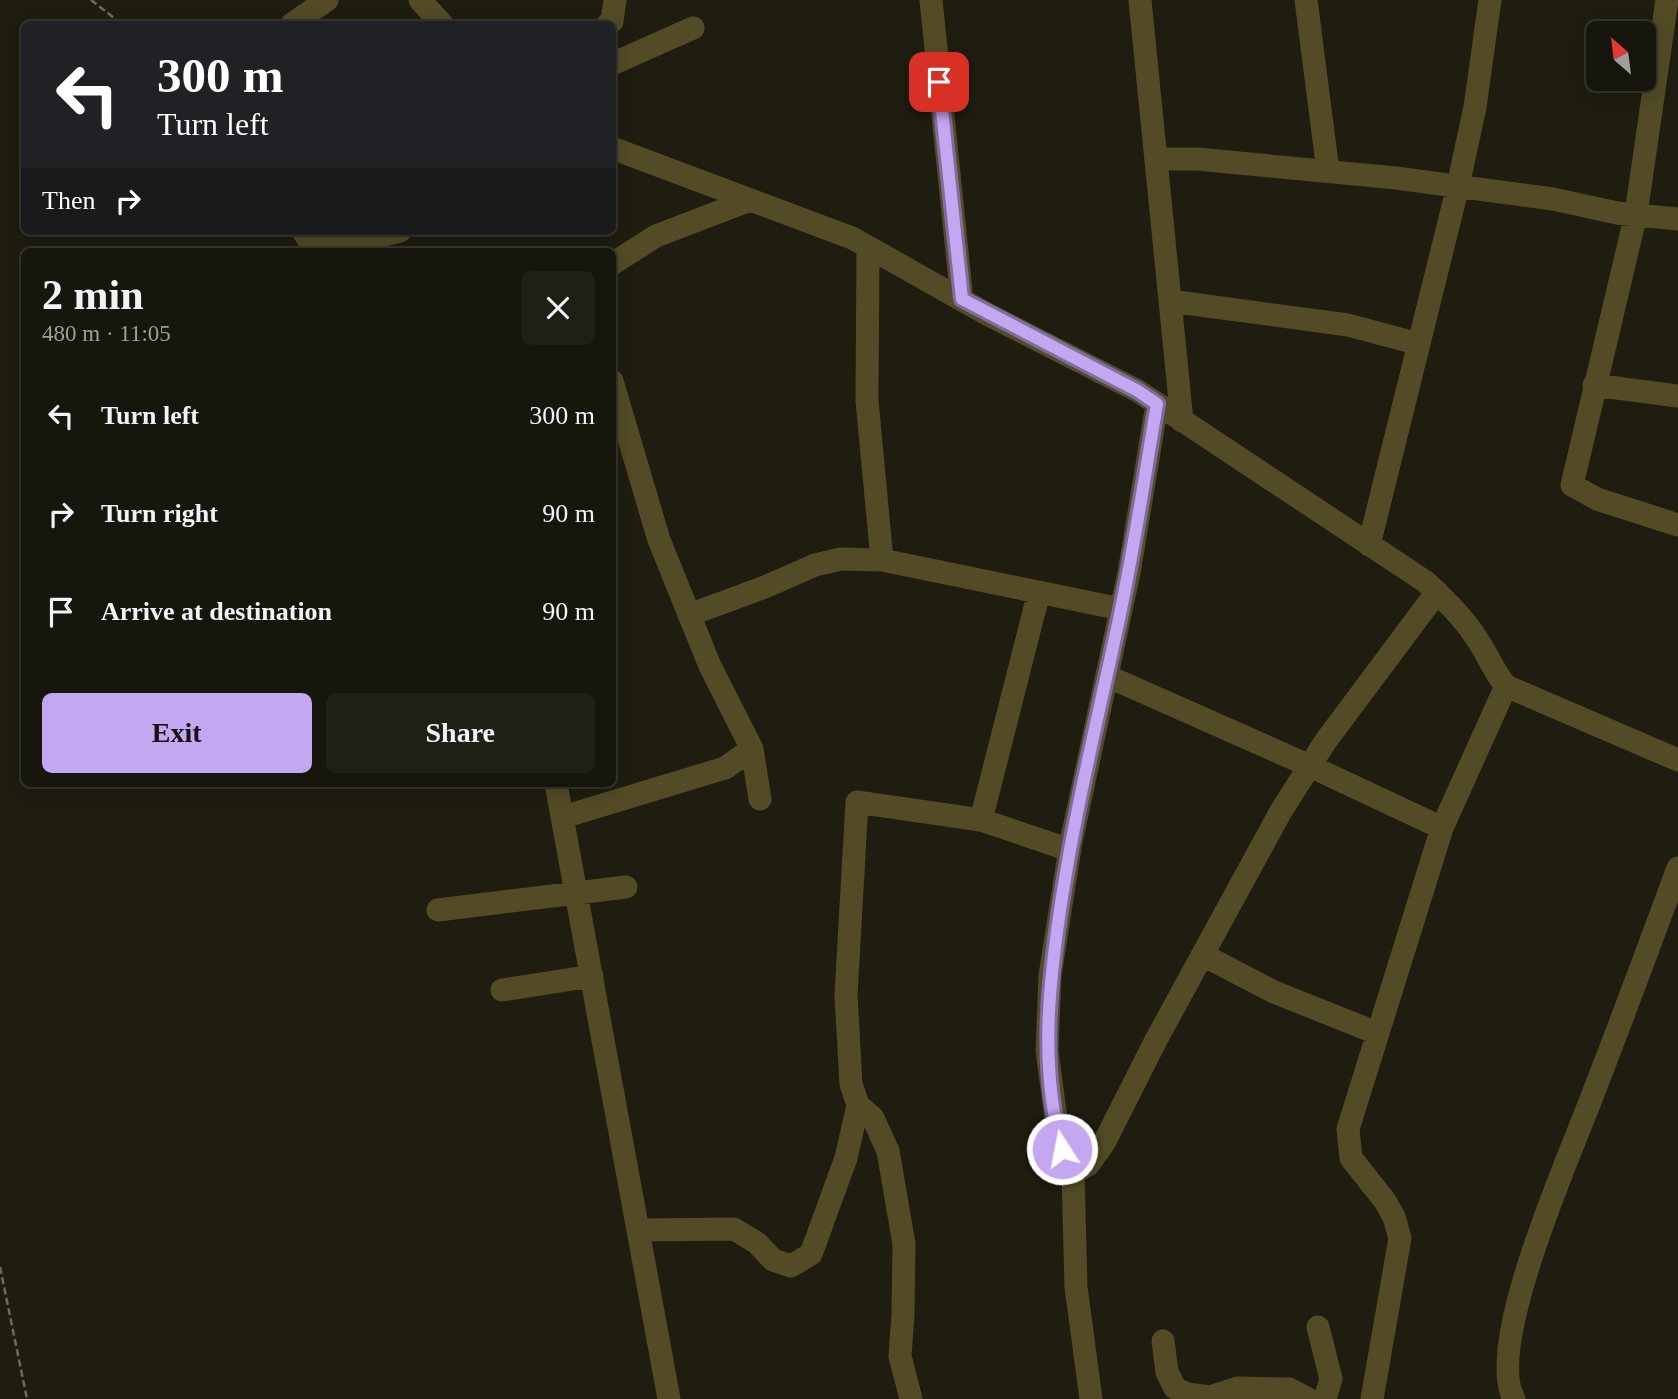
<!DOCTYPE html>
<meta charset="utf-8">
<style>
:root{--surface:#17160c;--page:#201f15;--text:#f1f3f6;--muted:#9e9f9d;--line:#36352d;--accent:#c4a7f1}
body{margin:0;font-family:Georgia,serif;background:var(--page);color:var(--text);height:100vh;display:flex;flex-direction:column;font-size:26px;white-space:nowrap}
*{box-sizing:border-box;margin:0}
p{font-size:23px;color:var(--muted)}
.icon{flex:none;width:38px;height:38px;fill:none;stroke:currentColor;stroke-width:2;stroke-linecap:round;stroke-linejoin:round}
.map{position:relative;flex:1;overflow:hidden}
.sheet{position:absolute;left:21px;top:248px;width:595px;height:539px;display:flex;flex-direction:column;background:var(--surface);border-radius:10px;box-shadow:0 4px 18px #0003,0 0 0 2px var(--line)}
.sheet>*{flex:none}
.hud{position:absolute;left:21px;top:21px;width:595px;height:214px;border-radius:10px;box-shadow:0 4px 18px #0003,0 0 0 2px var(--line);background:#202124;color:#fff;overflow:hidden}
.needle{width:46px;rotate:332deg}
.controls{position:absolute;left:1586px;top:21px;display:grid;gap:14px}
.controls a{display:grid;place-items:center;width:70px;height:70px;border-radius:10px;background:var(--surface);box-shadow:0 4px 18px #0003,0 0 0 2px var(--line);font-size:35px}
.pin{position:absolute;display:grid;place-items:center;width:60px;height:60px;color:#fff;margin:-30px;border-radius:14px;box-shadow:0 4px 10px #0006}
.me{position:absolute;width:77px;margin:-38px;rotate:349deg;stroke-linejoin:round;filter:drop-shadow(0 0 5px #0008)}
.turn{display:flex;align-items:center;gap:24px;height:147px;padding:0 21px;font-size:32px}
.turn .icon{width:91px;height:91px;stroke-width:2.5}
.turn b{display:block;font-size:49px;line-height:60px}
.then{display:flex;align-items:center;height:66px;padding:0 21px;background:#0003;gap:14px;font-size:26px}
.round{display:grid;place-items:center;flex:none;width:74px;height:74px;border-radius:10px;background:var(--page)}
.summary{display:flex;align-items:center;justify-content:space-between;height:119px;padding:0 21px}
h1{font-size:42px;font-weight:600;line-height:52px}
.button{display:flex;gap:14px;margin-top:auto;padding:14px 21px}
.button a{flex:1;height:80px;border-radius:10px;background:var(--accent);color:#111;font-size:28px;font-weight:600;line-height:80px;text-align:center}
.button a+a{background:var(--page);color:var(--text)}
ul{padding:0;list-style:none}
li{display:flex;align-items:center;gap:21px;height:98px;padding:0 21px}
li div{flex:1}
li b{display:block;font-size:26px}
li em{font-style:normal}
.map>svg:first-child{display:block}
.lines{fill:none;stroke-linecap:round;stroke-linejoin:round}
.path{stroke:#6b6a5e;stroke-width:2.5;stroke-dasharray:7 3.5;stroke-linecap:butt}
.minor{stroke:#524b26;stroke-width:23}
.route-casing{stroke:#7f6d9d;stroke-width:18}
.route{stroke:#c4a7f1;stroke-width:12}
</style>
<div class="map">
<svg width="1678" height="1399" viewBox="0 0 1678 1399">
<rect width="100%" height="100%" fill="#1f1d10"/>
<g class="lines">
<!-- path -->
<path class="path" d="M91,0L122,24
M0,1267L27,1399"/>
<!-- minor -->
<path class="minor" d="M420,0L442,24
M931,0L962,300
M1140,0L1182,421
M1306,0L1328,171
M1667,0L1636,214L1572,485L1597,499L1678,525
M292,24L327,0
M608,24L612,21L615,0
M612,64L693,28
M612,148L852,238L877,252L985,313L1138,391L1426,582C1445,600 1463,617 1477,639C1488,655 1494,672 1506,686L1678,760
M1156,159H1197L1396,178L1553,199L1617,213L1678,219
M303,231L312,245L326,249L400,231
M868,247L867,401L882,560
M612,264L656,236L750,200
M1170,301L1348,325L1419,344
M612,381L659,540L710,666L752,749L760,799
M1594,385L1678,396
M1369,545L1458,186L1475,107L1490,0
M689,615L765,587L815,565L841,559L882,560L1121,609
M1107,676L1310,766L1442,828
M556,784L669,1399
M563,817L725,768L752,749
M981,820L1039,592
M438,910L626,887
M1203,955L1274,992L1377,1033
M502,990L592,976
M1073,1173L1088,1165L1104,1143L1156,1040L1281,811L1325,742L1437,592
M638,1230L734,1229L757,1243L773,1260L791,1266L811,1254L846,1158L858,1105
M1318,1327L1331,1379L1325,1399
M1163,1341L1167,1372L1175,1388L1187,1394L1210,1397L1238,1388L1289,1389L1308,1399
M911,1399L900,1356L903,1314L904,1244L888,1151L873,1118L858,1105L851,1084L846,995L857,802L981,820L1070,850
M1091,1399L1076,1287L1073,1173L1066,1165L1058,1134L1047,1051L1050,975L1071,842L1129,573L1157,404
M1372,1399L1400,1238L1394,1217L1385,1201L1351,1158L1348,1129L1442,828L1506,686
M1514,1399C1484,1345 1571,1153 1593,1094C1622,1019 1650,944 1678,868"/>
</g>
<g class="lines">
<!-- route casing -->
<g class="route-casing">
<path id="route" d="M939,82L962,299L1138,391L1157,404C1144,480 1133,557 1116,633C1097,721 1076,808 1062,897C1049,981 1039,1066 1062,1149"/>
</g>
<!-- route -->
<use href="#route" class="route"/>
</g>
</svg>
<div class="controls">
<a><svg class="needle" viewBox="-14 -14 28 28"><path d="M0-13l5 13h-10z" fill="#e53935"/><path d="M0 13l5-13h-10z" fill="#9e9f9d"/></svg></a>
</div>
<div class="pin" style="left:939px;top:82px;background:#d93025"><svg class="icon" aria-label="arrive" viewBox="0 0 24 24"><path d="M6 21V4h12l-3 4 3 4H6"/></svg></div>
<svg class="me" style="left:1062px;top:1149px" viewBox="-20 -20 40 40"><circle r="17" fill="#c4a7f1" stroke="#fff" stroke-width="3"/><path d="M0-11L8 9 0 5-8 9z" fill="#fff"/></svg>
<div class="hud">
<div class="turn"><svg class="icon" aria-label="left" viewBox="0 0 24 24"><path d="M17 20v-9H6M10 6l-5 5 5 5"/></svg><div><b>300 m</b>Turn left</div></div>
<div class="then">Then<svg class="icon" aria-label="right" viewBox="0 0 24 24"><path d="M7 20v-9h11M14 6l5 5-5 5"/></svg></div>
</div>
<section class="sheet">
<div class="summary"><div><h1>2 min</h1><p>480 m · 11:05</p></div><a class="round"><svg class="icon" aria-label="close" viewBox="0 0 24 24"><path d="M6 6l12 12M18 6L6 18"/></svg></a></div>
<ul>
<li><svg class="icon" aria-label="left" viewBox="0 0 24 24"><path d="M17 20v-9H6M10 6l-5 5 5 5"/></svg><div><b>Turn left</b></div><em>300 m</em></li>
<li><svg class="icon" aria-label="right" viewBox="0 0 24 24"><path d="M7 20v-9h11M14 6l5 5-5 5"/></svg><div><b>Turn right</b></div><em>90 m</em></li>
<li><svg class="icon" aria-label="arrive" viewBox="0 0 24 24"><path d="M6 21V4h12l-3 4 3 4H6"/></svg><div><b>Arrive at destination</b></div><em>90 m</em></li>
</ul>
<div class="button"><a>Exit</a><a>Share</a></div>
</section>
</div>
